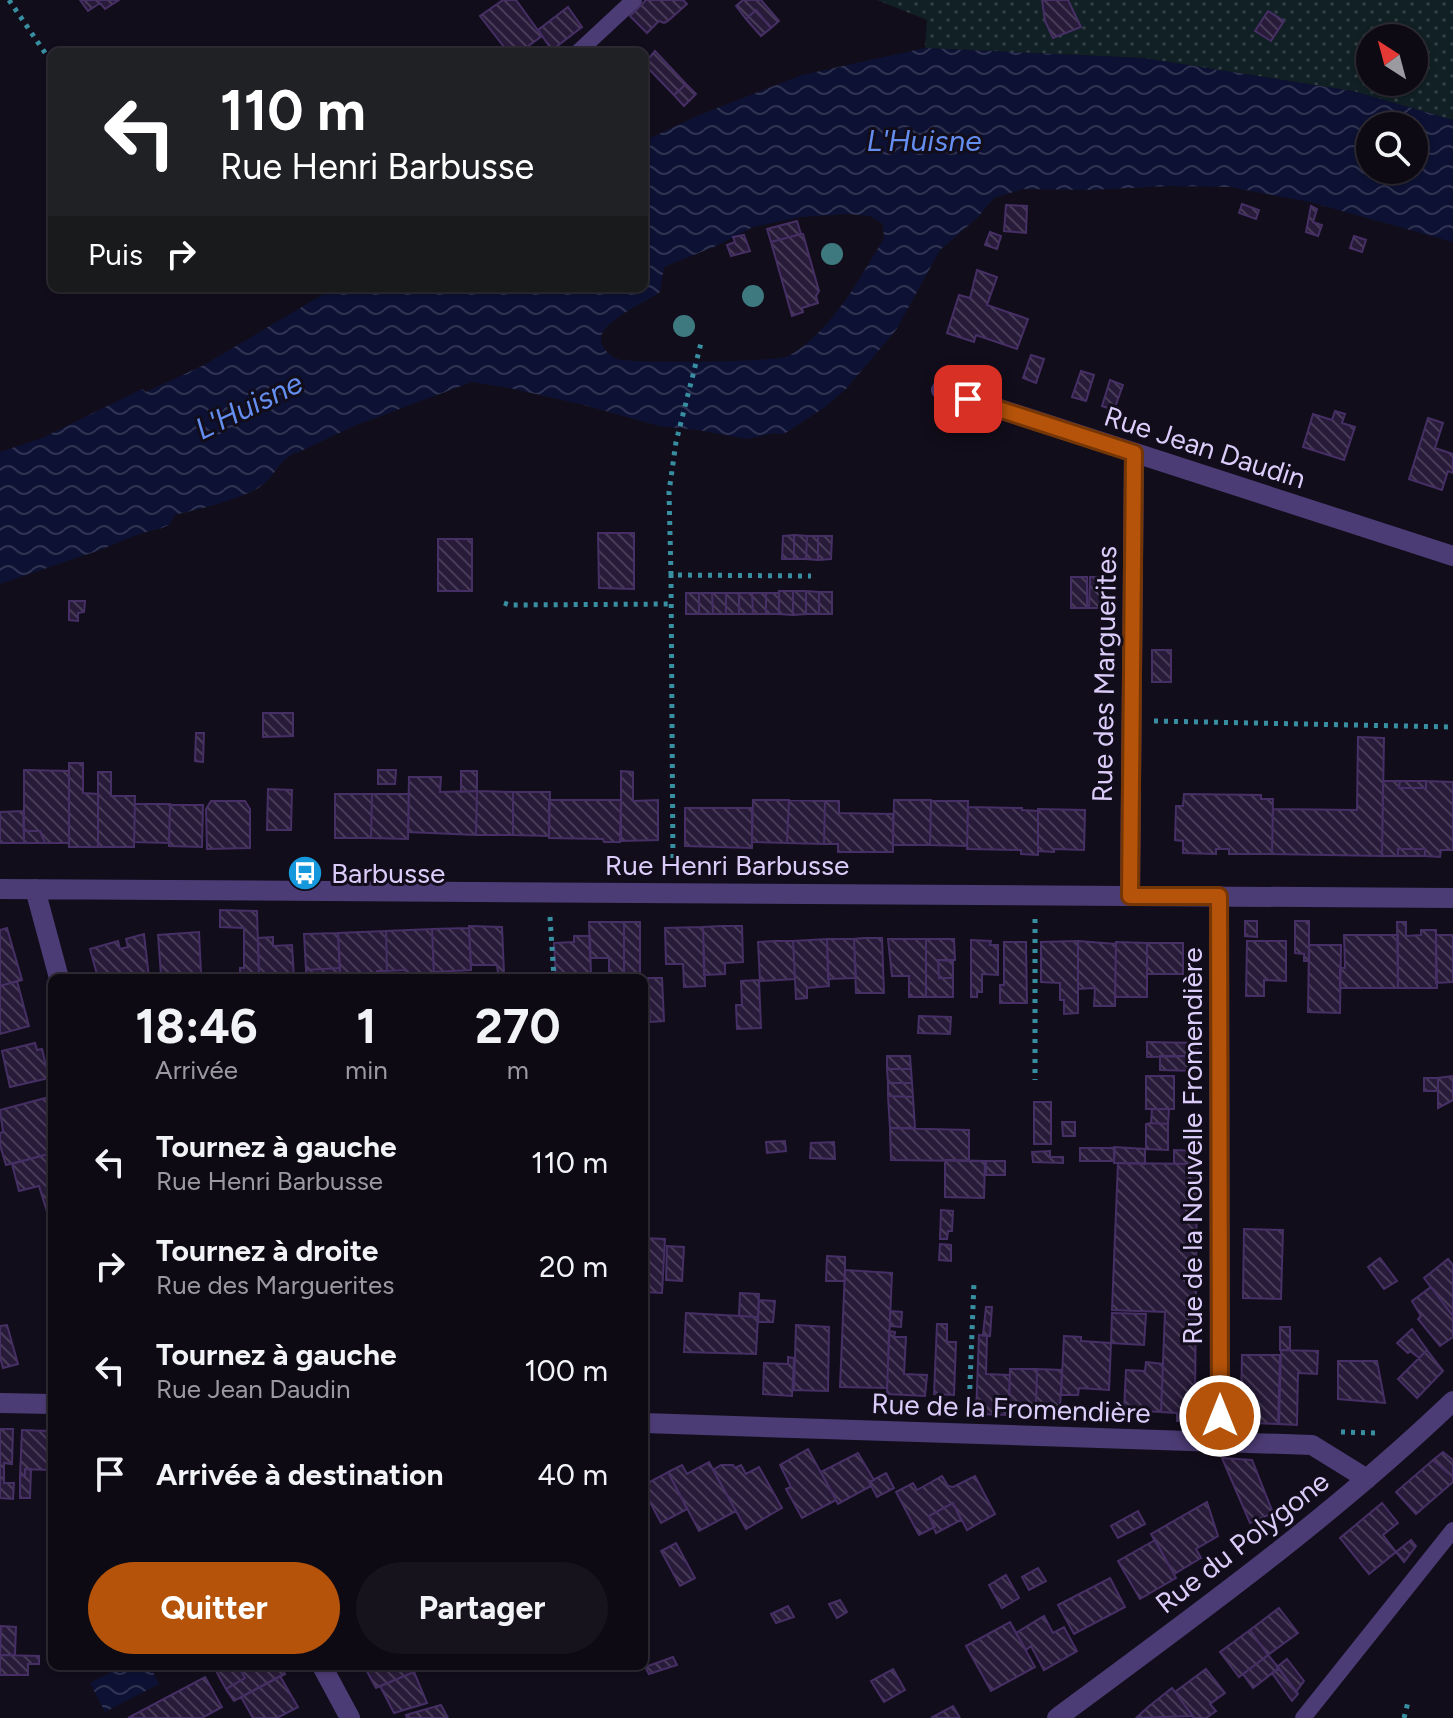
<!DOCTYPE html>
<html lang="fr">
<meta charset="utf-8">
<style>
:root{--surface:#0e0a14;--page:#17131d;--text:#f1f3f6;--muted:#9b9aa0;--line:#2e2b34;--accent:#b45309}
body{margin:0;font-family:Figtree,sans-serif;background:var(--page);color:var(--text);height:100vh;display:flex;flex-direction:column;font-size:30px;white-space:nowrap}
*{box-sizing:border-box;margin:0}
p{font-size:26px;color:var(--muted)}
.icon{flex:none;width:44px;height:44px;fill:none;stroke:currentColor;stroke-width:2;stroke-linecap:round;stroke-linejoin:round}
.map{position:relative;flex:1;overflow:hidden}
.sheet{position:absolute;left:48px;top:974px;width:600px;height:696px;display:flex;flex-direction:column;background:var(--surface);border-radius:12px;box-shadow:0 2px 6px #0004,0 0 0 2px var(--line)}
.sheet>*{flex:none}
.banner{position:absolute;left:48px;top:48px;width:600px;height:244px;border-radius:12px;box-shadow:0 2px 6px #0004,0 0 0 2px var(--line);background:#202124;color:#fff;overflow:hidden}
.needle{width:52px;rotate:324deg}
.controls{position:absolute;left:1356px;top:24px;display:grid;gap:16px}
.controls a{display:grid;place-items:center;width:72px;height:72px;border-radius:50%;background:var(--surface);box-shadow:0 2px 6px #0004,0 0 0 2px var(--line);font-size:40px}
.pin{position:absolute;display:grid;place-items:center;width:68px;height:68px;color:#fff;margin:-34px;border-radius:16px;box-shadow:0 4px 12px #0006}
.me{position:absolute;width:88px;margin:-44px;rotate:0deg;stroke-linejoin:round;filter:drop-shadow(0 0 6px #0008)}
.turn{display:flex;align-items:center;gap:28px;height:168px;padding:0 40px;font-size:36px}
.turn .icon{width:104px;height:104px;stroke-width:2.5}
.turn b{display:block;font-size:56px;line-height:68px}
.then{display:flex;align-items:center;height:76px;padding:0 40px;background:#0003;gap:16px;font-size:30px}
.eta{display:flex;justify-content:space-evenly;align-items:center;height:136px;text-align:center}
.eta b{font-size:48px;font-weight:700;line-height:56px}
.primary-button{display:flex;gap:16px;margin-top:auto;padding:16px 40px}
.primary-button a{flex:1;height:92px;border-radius:48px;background:var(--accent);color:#fff;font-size:32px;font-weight:700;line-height:92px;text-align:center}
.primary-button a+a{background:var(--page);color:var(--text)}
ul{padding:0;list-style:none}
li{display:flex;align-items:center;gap:24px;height:104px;padding:0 40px}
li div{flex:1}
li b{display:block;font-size:30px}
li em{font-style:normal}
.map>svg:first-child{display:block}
.garden{fill:url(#garden-dots);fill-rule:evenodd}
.water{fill:url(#water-waves);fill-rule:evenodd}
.building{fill:url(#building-back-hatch);stroke:#462f64;stroke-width:2}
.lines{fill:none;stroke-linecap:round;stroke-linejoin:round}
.path{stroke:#388fa2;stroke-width:5;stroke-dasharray:4 6;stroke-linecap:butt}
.service{stroke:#4c3c75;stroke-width:16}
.minor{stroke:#4c3c75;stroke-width:20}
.tree{fill:#3d797f}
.route-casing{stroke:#753606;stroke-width:20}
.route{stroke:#b45309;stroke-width:14}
.labels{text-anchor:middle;stroke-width:6;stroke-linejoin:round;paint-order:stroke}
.street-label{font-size:28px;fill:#dcccfa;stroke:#120d1b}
.poi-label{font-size:28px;fill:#dcccfa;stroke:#120d1b;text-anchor:start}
.water-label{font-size:30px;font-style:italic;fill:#648ef0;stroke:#120d1b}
</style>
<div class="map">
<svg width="1453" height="1718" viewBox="0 0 1453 1718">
<defs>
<pattern id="garden-dots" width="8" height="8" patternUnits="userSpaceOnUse" patternTransform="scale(2)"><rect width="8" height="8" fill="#102024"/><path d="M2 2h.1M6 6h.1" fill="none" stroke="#323f45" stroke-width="1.8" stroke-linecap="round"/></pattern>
<pattern id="water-waves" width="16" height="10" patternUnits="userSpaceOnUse" patternTransform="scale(2)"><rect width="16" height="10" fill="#0d1234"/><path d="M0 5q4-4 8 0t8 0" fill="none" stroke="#303352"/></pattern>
<pattern id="building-back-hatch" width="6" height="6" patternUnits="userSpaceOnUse" patternTransform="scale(2)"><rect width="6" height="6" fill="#281b3a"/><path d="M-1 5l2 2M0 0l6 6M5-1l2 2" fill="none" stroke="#473b57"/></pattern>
</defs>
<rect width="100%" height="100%" fill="#120d1b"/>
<!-- garden -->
<path class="garden" d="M877,0H1453V120L1353,91L1143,58L925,48L927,20ZM1370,38H1414V82H1370Z"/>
<!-- water -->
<path class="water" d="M925,48L1143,58L1353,91L1453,120V242L1310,202L1230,187L1170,186L1088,190L1023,189L994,198L977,218L940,250L896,330L846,389L825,407L784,434L774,433L747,439L698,430L659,426L584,405L509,388L472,382L354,426L299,452C280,456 276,476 261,486C245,498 196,510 175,515L169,525L162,528L142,533L100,550L0,584V452L42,438L142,389L146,392L204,365L322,295L339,288H644V141L697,116L802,75ZM1414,126V170H1370V126ZM846,214L870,216L883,224L884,238C858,281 833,329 789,356C779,362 632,364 617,359C610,356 603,349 601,341C597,323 646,302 660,292L664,267L716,246L753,227L801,217Z
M122,1666H150L159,1684L105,1712L90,1683Z"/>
<!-- building -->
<path class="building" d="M80,0H119L105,9L100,3L88,11Z
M503,0H516L542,36L520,52H508L480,16Z
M646,0H683L687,4L668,21L664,23L659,21L647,33L630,16Z
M743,0H761L779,21L771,28L756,10L746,19L736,6Z
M1042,0H1068L1081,27L1053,38L1045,21Z
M568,7L582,27L552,50L538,30Z
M756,10L771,28L761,36L746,19Z
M1268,11L1284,21L1271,41L1255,31Z
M655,51L686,84L674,95L644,64Z
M686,84L696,94L684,106L674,95Z
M1242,204L1259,210L1256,219L1239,213Z
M1006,205L1027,206L1026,233L1004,231Z
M1311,206L1317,209L1313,222L1322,225L1318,236L1306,232Z
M797,221L801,234L771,242L767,229Z
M990,232L1001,236L997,249L985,245Z
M801,234H803L819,291L816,296L818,303L802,308L803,312L792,316L771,242Z
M744,235L750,251L731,256L727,245L735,242L733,237Z
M1354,236L1366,240L1362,252L1350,248Z
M977,270L997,277L987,305L1028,319L1017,349L976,335L974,342L947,333L959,295L970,298Z
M1031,355L1044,359L1036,383L1023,378Z
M1081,371L1094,375L1086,401L1072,397Z
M1110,380L1123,385L1114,410L1102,406Z
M1335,411L1345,414L1342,423L1355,427L1344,460L1303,447L1313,414L1332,420Z
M1428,418L1443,423L1435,448L1453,454V473L1448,471L1442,490L1409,479Z
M598,533H634V589L599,588Z
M794,535L807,536L806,559H794Z
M794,535V559H782L783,536Z
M807,536H818V560L806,559Z
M818,536H832L831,559L818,560Z
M438,539H472V591H438Z
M1071,577H1087V608H1071Z
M1090,577H1101V608H1089Z
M779,591H793V615L779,614Z
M793,591H806V614L793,615Z
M806,591L819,592V614H806Z
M819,592H832V614H819Z
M686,593H699V614H686Z
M699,593H712L713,614H699Z
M712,593H726V614H713Z
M726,593H739V614H726Z
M739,593H752L753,614H739Z
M752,593H766V614H753Z
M766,593H779V614H766Z
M69,601H85L84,612L78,613V621L69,620Z
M1152,650H1171V682H1152Z
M263,713H293V736L263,737Z
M196,733H204L203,762L195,761Z
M1358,737L1384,738L1382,856L1272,854L1273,809L1357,810Z
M69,763H83V793L98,794V847H69Z
M24,770L69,771V843H45L40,831H24Z
M378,770H396L395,784H378Z
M461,771H477V791L461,792Z
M621,771L633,772V801L658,800V840L621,841Z
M98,772H111V796H135L134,847H98Z
M409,777H441L440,792L477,791L476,835L408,832Z
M1383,781H1400L1399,788H1426V781L1453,782V850H1441L1440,857L1425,856V849H1398V856H1382Z
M1400,781H1426V788H1399Z
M268,789L292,790L291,830H267Z
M477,791L513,792V835H476Z
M513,792H550L549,836L513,835Z
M335,794H372L371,838H335Z
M372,794H409L408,839L371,838Z
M1184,794L1261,795V799H1273L1272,854H1229V849H1216V854L1183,853V841L1175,840L1176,806H1183Z
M549,800H621L620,842H604L603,839L549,838Z
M753,800H789L787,843L752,842Z
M789,800L825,801L824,844L787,843Z
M894,800H931L930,845H893Z
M211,801H245L250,809V848L207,849L206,809Z
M825,801H839V813L893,814V852H838V844H824Z
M931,801H968L967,846L930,845Z
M135,804H170L169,843L134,842Z
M170,805H203L202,847L169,846Z
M968,807L1022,808V810L1038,811V855L1021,854V850L967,849Z
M685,808H752V848L685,846Z
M1038,809L1085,810L1084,850L1054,849V852L1038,851Z
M23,811L24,843H0V812Z
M24,831H40L45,843H24Z
M1398,849H1425V856H1398Z
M220,910L257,911L259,978H240V968H244V928L220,927Z
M1245,921H1257V937L1245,936Z
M1295,921H1309V961H1304V954L1295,953Z
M589,922H624V978H609V958H590Z
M624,922H640V976H632V978H624Z
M1397,922H1406V936L1421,935V930H1436L1437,988H1398Z
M469,926L502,927L504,973H498L497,965H471Z
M722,926H742L743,962L725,963V974L704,975L703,927Z
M703,927L705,986L684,987L683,964H666L665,928Z
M7,928L22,980L0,986V930Z
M469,928L471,970L434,972L432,929Z
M432,929L434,978H406V970L387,971L386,931Z
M386,931L387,971H377V978H340L338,933Z
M199,932L201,973L161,975L158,935Z
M338,933L340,968L306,970L304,934Z
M144,934L149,978H98L90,949L118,941L120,949L128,947L126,939Z
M1344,935H1398V988H1340V967L1345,968Z
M1436,935H1453V982L1436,983Z
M574,936H590L591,978H556L554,943L574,942Z
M273,937V946L292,945L294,978H259L258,938Z
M864,938H882L884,993H856L854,939Z
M827,939H854L856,978L828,979Z
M827,939L829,986L807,988V998L796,999L793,941Z
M888,939H926V997H909V976H892Z
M926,939H954L955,960H938L939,978H953V997H926Z
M971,940L991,941L990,945H998V975L982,974V992H977V997H971Z
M776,941H793L795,979L760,981L758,942Z
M1078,941L1116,944L1115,1006H1094L1095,988L1078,989Z
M1078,941V1013L1064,1014V1000H1060V983L1041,982V942Z
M1247,941H1286V981L1264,980V996H1246Z
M1004,942H1026L1027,1003H1000V985H1004Z
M1116,942L1147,943V997H1115Z
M1147,943H1183V974H1147Z
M1309,945H1341L1340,1013L1308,1012Z
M938,960L953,961V978H939Z
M340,968V978H306V970Z
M648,978H662L664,1021L650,1022Z
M759,980L761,1028L737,1029L736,1005H742L741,981Z
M17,981L29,1026L0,1034V986Z
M919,1016L951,1017L950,1034L918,1033Z
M1147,1042L1198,1043V1056L1147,1057Z
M35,1043L37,1050L42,1049L49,1078L10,1087L2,1051Z
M887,1056H910L911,1069H887Z
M1160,1056H1198V1071L1160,1070Z
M887,1069H911L912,1083H888Z
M1146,1076H1174V1109H1146Z
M1453,1076V1100L1438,1108V1078Z
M1424,1078H1438V1091H1424Z
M888,1083H912L913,1097L888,1096Z
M888,1096L913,1097L915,1128H890Z
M49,1097L52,1110V1153L6,1165L0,1145V1133L3,1132L0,1110Z
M1034,1102H1051V1144H1034Z
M1152,1109H1169L1168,1124L1151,1123Z
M1062,1122H1075V1136H1063Z
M1151,1123L1168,1124V1150L1146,1149V1124Z
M890,1128L969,1130V1161L891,1160Z
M785,1141L786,1151L767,1153L766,1142Z
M834,1142L835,1159L810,1158L811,1143Z
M1114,1147L1145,1149V1164L1114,1163Z
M1080,1148H1115L1114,1161H1080Z
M1174,1150L1197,1151V1164H1174Z
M1050,1151V1157H1063V1163L1033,1162L1032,1152Z
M52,1153V1218H49L39,1186L19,1191L12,1164Z
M945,1160L985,1161L984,1198L945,1197Z
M986,1161H1005V1175H986Z
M1118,1163L1197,1164L1195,1406L1182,1421H1177V1413L1161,1412L1165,1312L1112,1310Z
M941,1210L953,1211L952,1231H948L947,1239H940Z
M1244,1229L1283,1230L1281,1299L1243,1298Z
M644,1238L665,1239L662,1293L644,1292Z
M940,1244L951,1245V1261L939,1260Z
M667,1246L684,1247L682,1281L666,1280Z
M827,1256L845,1257V1281H826Z
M1380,1258L1397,1281L1384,1289L1368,1267Z
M1448,1259L1453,1265V1316L1424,1278Z
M845,1270L892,1273L887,1388L840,1387Z
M1431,1287L1453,1316V1337L1440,1346L1418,1319L1421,1316L1412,1301Z
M740,1293L759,1294L758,1317L739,1316Z
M759,1300L775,1301L773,1322H758Z
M986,1307H992L990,1336L983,1335Z
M890,1311L902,1312L901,1327L890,1326Z
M686,1313L758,1317L756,1354L684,1352Z
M1112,1313L1146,1314L1144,1345L1111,1343Z
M937,1324H947V1342H956L954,1395L934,1394Z
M7,1325L18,1364L3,1368L0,1357V1326Z
M796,1325L829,1327L828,1391L794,1390Z
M1280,1327H1290V1350H1280Z
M1412,1329L1427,1350L1419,1358L1410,1351L1408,1353L1397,1343Z
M889,1331L895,1332L894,1337H906L904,1374L927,1375L925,1396L887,1394Z
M979,1335L987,1336L986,1374L1010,1375L1008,1415L976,1414Z
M1064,1336L1081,1337V1341L1111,1343L1109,1390L1079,1388L1078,1395H1061Z
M1281,1350L1318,1351L1317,1374L1298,1373L1297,1425L1279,1424Z
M1427,1350L1443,1371L1417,1398L1398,1379Z
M1242,1355H1280L1278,1424L1252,1423L1241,1408Z
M788,1357L794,1358L792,1396L763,1394L764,1363L788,1364Z
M1338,1361H1377L1385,1403L1338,1399Z
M1146,1362L1163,1364L1161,1412L1124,1410L1126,1370L1145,1371Z
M1010,1369H1037L1036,1408L1009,1407Z
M1037,1369L1062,1370L1060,1408H1036Z
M0,1429H13L12,1464L4,1463V1483H14L13,1499L0,1498Z
M22,1430L49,1431L48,1470L25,1469V1475L20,1476Z
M49,1431H52V1500H47Z
M808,1449L836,1500L802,1518L786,1489L791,1487L780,1465Z
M1443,1452L1453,1460V1477L1433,1460Z
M858,1453L874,1480L869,1482L871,1486L838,1504L821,1472Z
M1222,1458L1252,1460L1273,1513L1250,1523Z
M1433,1460L1453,1477V1482L1416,1514L1396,1492Z
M709,1462L736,1511L699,1531L668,1472L682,1465L687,1474Z
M721,1465H733L735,1468L741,1465L746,1474L759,1467L782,1508L746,1529L713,1470Z
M25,1469H31L30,1498H20V1476L25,1475Z
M668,1472L687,1509L661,1523L644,1491V1485Z
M886,1473L894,1488L877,1497L869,1482Z
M942,1476L948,1486L953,1487L975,1476L995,1514L967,1530L953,1503L929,1516L935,1527L919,1535L896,1492L913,1483L917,1490Z
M1207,1502L1218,1536L1196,1549L1201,1558L1174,1574L1151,1534Z
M953,1503L961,1520L936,1533L929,1516Z
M1382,1503L1398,1523L1383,1535L1396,1552L1369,1574L1340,1538Z
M1138,1511L1145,1524L1118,1538L1111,1526Z
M1155,1540L1176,1578L1140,1599L1118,1561Z
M1411,1540L1416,1546L1404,1562L1396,1552Z
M676,1543L695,1578L680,1586L661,1551Z
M1038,1568L1046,1581L1029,1590L1022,1577Z
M1006,1575L1019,1598L1002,1608L989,1585Z
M1110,1578L1125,1607L1074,1634L1058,1605Z
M840,1600L847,1612L837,1618L829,1604Z
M788,1606L794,1617L776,1623L771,1614Z
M1279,1608L1298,1633L1268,1655L1250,1630Z
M1044,1616L1053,1633L1064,1627L1077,1651L1044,1670L1031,1646L1026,1650L1016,1633Z
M1010,1622L1035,1667L991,1691L966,1646Z
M1,1626L16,1627L15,1655H0Z
M1250,1630L1268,1655L1239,1677L1220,1652Z
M0,1655L39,1656V1664H28V1675H0Z
M1268,1655L1279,1668L1253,1688L1243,1674Z
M673,1657L677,1665L649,1674L645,1667Z
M1287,1659L1304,1681L1296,1692L1277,1667Z
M225,1666H238L245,1678L226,1689L216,1671Z
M238,1666H281L285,1674L234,1701L226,1689L245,1678Z
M364,1666H426V1667L376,1688Z
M1279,1668L1298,1694L1292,1701L1272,1673Z
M893,1669L905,1690L884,1702L871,1681Z
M1206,1669L1225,1693L1210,1704L1216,1711L1206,1718H1194L1175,1692Z
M414,1672L427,1703L394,1713L380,1686Z
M280,1676L298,1707L277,1718H253L241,1697Z
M205,1677L222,1707L202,1718H128Z
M1172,1688L1193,1716L1136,1718L1148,1707Z
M441,1705L448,1718H407L406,1715Z
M953,1706L960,1718H931Z"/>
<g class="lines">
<!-- path -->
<path class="path" d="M9,0L52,63
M671,575L669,492L676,442L701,343
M504,603L510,605L671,604
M1154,721L1453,727
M673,868L671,575L811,576
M550,917L554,978
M1035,919V1080
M969,1409L974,1282
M1341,1432L1376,1433
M1404,1718L1408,1702"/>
<!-- service -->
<path class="service" d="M578,52L634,0
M1303,1718L1453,1530"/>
<!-- minor -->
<path class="minor" d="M941,390L1453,556
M0,889L1453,898
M35,889L59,978
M1130,896L1134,453
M1219,896L1220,1444
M0,1403L52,1404
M644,1423L1312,1445L1367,1479
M322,1666L350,1718
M1057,1718C1193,1617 1331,1518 1453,1401"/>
</g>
<!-- trees -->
<g class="tree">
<circle cx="832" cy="254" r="11"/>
<circle cx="753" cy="296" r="11"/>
<circle cx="684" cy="326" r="11"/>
</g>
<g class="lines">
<!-- route casing -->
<g class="route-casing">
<path id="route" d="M968,399L1134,453L1130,896H1219L1220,1416"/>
</g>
<!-- route -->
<use href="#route" class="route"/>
</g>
<!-- icons -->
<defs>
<g id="bus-disc" transform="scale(1.8)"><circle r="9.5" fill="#1699dc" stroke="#120d1b"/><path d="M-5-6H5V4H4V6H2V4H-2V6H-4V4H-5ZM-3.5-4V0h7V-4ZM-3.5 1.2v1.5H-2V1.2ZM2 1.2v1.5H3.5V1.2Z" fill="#fff"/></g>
</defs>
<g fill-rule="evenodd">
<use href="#bus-disc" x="305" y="873"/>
</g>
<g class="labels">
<!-- street labels -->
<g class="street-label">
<text transform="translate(1205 447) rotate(18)" y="10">Rue Jean Daudin</text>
<text transform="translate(1104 674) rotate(-89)" y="10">Rue des Marguerites</text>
<text x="727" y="875">Rue Henri Barbusse</text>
<text transform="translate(1192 1146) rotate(-90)" y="10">Rue de la Nouvelle Fromendière</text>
<text transform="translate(1011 1408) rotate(2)" y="10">Rue de la Fromendière</text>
<text transform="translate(1242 1542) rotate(-38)" y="10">Rue du Polygone</text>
</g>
<!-- poi labels -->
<g class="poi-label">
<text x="331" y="883">Barbusse</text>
</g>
<!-- water labels -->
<g class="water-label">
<text x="924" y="151">L'Huisne</text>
<text transform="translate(249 406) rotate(-26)" y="10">L'Huisne</text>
</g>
</g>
</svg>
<div class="controls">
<a><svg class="needle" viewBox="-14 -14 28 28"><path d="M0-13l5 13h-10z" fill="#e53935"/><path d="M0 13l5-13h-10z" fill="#9b9aa0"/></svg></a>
<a><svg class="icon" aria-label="search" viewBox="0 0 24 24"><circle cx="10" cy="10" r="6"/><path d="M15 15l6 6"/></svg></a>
</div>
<div class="pin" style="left:968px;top:399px;background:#d93025"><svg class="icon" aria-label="arrive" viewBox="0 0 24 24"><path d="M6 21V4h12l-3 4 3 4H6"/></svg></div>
<svg class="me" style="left:1220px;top:1416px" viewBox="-20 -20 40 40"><circle r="17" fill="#b45309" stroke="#fff" stroke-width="3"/><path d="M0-11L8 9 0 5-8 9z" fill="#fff"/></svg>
<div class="banner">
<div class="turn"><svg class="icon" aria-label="left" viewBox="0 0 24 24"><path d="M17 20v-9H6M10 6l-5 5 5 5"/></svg><div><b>110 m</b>Rue Henri Barbusse</div></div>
<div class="then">Puis<svg class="icon" aria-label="right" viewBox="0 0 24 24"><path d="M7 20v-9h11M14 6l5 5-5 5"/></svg></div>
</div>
<section class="sheet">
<div class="eta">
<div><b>18:46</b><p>Arrivée</p></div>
<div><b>1</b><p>min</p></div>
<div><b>270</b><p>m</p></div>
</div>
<ul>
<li><svg class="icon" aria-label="left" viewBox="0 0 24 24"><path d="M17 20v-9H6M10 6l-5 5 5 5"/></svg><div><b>Tournez à gauche</b><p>Rue Henri Barbusse</p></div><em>110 m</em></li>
<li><svg class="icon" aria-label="right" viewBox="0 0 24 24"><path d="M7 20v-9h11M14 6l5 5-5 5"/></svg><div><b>Tournez à droite</b><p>Rue des Marguerites</p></div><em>20 m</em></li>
<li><svg class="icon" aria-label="left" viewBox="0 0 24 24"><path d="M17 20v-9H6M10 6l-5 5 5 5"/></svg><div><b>Tournez à gauche</b><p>Rue Jean Daudin</p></div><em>100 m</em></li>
<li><svg class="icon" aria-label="arrive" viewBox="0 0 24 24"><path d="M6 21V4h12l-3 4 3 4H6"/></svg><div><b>Arrivée à destination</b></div><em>40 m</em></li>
</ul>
<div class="primary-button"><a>Quitter</a><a>Partager</a></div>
</section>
</div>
